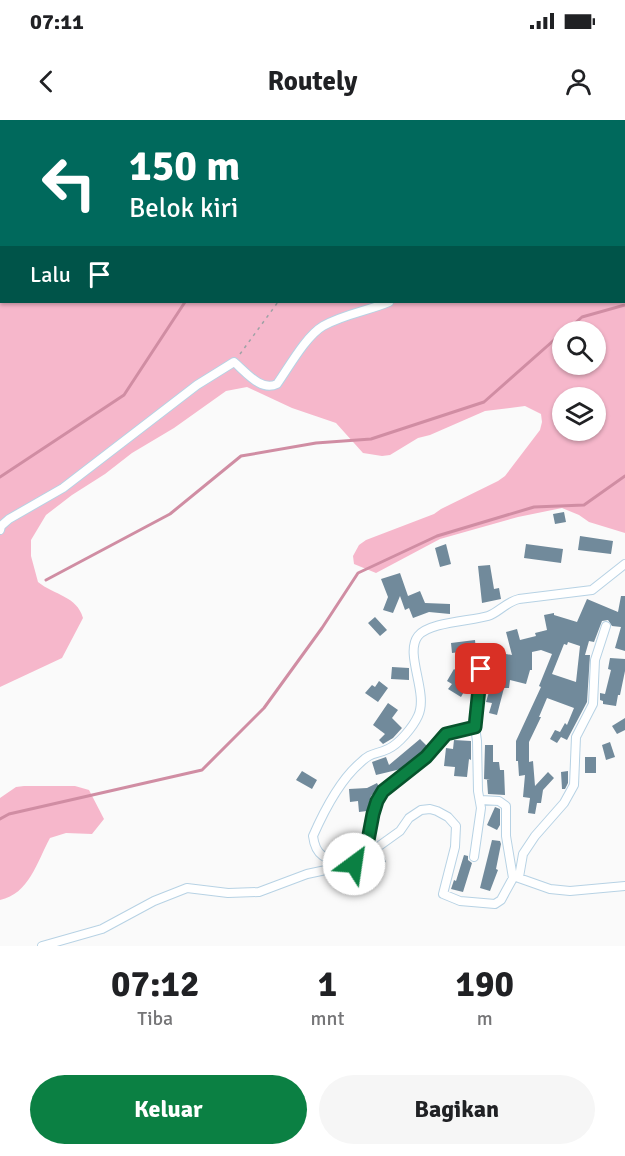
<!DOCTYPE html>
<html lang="id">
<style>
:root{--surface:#fff;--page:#f6f6f6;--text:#202124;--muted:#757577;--accent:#0b8043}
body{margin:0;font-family:Signika,sans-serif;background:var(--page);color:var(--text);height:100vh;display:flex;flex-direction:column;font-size:22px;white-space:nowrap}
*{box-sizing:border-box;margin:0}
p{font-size:20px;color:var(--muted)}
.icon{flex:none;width:33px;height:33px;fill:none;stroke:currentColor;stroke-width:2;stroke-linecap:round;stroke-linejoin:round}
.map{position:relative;height:826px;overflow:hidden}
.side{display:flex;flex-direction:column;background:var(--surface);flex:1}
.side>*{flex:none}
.guide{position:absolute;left:0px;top:0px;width:626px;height:183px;box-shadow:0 2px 4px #0004;background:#00695c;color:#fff;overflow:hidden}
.buttons{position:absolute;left:552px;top:201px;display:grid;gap:12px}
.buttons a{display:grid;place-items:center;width:54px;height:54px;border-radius:50%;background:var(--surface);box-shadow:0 2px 4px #0004;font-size:30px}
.pin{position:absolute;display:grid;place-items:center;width:51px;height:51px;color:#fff;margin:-26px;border-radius:12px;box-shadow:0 3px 9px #0006}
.me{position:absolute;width:66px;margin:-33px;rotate:31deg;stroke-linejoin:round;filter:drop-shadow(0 0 4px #0008)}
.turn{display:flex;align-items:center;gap:21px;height:126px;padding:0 30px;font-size:27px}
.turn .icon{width:78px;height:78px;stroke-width:2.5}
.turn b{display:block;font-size:42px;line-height:51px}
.then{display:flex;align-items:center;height:57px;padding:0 30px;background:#0003;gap:12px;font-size:22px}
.eta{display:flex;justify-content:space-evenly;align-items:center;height:102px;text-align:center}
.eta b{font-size:36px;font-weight:800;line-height:42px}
.action{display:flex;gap:12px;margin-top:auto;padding:12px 30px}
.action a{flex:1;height:69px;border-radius:36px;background:var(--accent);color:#fff;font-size:24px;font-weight:800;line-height:69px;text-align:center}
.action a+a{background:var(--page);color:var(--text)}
.status{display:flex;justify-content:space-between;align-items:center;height:42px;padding:0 30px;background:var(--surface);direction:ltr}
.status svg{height:16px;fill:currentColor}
header{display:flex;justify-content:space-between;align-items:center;height:78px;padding:0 30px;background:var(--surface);font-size:27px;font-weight:800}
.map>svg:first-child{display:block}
.green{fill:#f6b7cb;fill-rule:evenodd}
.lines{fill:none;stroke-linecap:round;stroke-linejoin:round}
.stream{stroke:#d08da3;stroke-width:3}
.building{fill:#718a9b;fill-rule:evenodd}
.street-casing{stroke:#b7d2e4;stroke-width:10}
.path{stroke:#9ea2a5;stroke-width:1.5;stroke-dasharray:3 4.5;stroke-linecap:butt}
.street{stroke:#fff;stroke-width:8}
.route-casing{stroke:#07532c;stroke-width:15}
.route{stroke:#0b8043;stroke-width:10}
</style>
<div class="status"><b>07:11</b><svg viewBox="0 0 49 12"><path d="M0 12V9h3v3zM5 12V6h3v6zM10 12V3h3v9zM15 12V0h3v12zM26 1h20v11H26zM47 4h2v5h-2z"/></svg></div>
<header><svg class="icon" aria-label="back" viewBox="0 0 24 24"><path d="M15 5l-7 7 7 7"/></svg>Routely<svg class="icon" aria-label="person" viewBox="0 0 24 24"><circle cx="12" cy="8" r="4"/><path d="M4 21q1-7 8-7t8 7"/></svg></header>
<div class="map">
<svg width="625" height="826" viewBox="0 0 625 826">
<rect width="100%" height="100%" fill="#fafafa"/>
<!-- green -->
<path class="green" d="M0,0L16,1L2,2V182H624V2L90,1L625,0V413L589,402L579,395L562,388L518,397L440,419L376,453L354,444L353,436L359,425L366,420L434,394L441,389L498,361L505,356L540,310L542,302L541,294L525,286L485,291L430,315L418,318L390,335L382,336L363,333L336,303L292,288L247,267L226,271L174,308L132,333L105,354L72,375L46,395L31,420V436L38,462C54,475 77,476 83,498L62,538L0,567ZM562,212H596V244H562ZM562,278H596V310H562Z
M24,666H75L89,670L104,699L92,714L66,713L50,718C37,742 29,774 0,780V678L16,667Z"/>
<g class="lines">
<!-- stream -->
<path class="stream" d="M221,0V2
M31,2V0
M0,101L2,99
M565,212L582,197L625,185
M0,357L124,275L185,182
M46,460L170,394L241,336L316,323L371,319L484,282L562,213
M0,699L9,694L202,650L264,588L322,508L358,453L437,416L534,387L584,385L625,356"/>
</g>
<!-- building -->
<path class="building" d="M564,392L566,402L555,404L553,394Z
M580,416L613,421L611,434L578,430Z
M446,424L451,444L440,447L435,428Z
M526,424L563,429L561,443L524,438Z
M490,445L494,469L499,468L501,479L482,483L478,446Z
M400,453L408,476L420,471L425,483L450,484V494L429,492L413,498L409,488L405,490L400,476L393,493L383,490L388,477L381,459Z
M621,476H625V531L615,528L621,507L612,506L608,500L602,501L594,522L589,521L585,535H590L587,582L567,620L561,617L557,623L550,619L555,610L560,612L565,603L567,605L574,588L547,578L539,597H541L529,622V642L533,641L535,666L548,652L554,658L543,670L541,683H537L535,694L528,693L530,678L523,677L525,655L519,656L518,641H516V621L541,567L539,566L552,534L541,530L532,532V550H530L526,564L510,560L509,568H504L497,595L489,593L492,583L486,582L491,565H488L495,532L512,535L506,512L517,509L520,520L536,516L535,513L547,510L544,495L554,493V495L577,502L587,479L618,492ZM568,522L580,526L576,562L552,554L564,524L567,525Z
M375,497L387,510L380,516L368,503Z
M475,520L476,530L452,533L451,523Z
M610,538L625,539V551L620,575H618L616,586L603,584V581L600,580V573L605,574L611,550L608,549Z
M465,540L475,546L474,554L461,577L448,569L452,564L447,561L454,549L458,552Z
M392,547L409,548V560L391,559Z
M379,561L388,568L378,582L365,573L372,565L375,567Z
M388,583L398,590L392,598L402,608L393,618L383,624L379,620L385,614L373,605Z
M625,598V610L617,614L612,606Z
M420,619L427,626L422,632L401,649L376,655L372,642L386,637L389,645Z
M454,620L471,621V640L469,639L467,657L454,656L455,647L444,646L446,628L453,629Z
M610,622L615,637L606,640L602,625Z
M485,625H493V642H499L500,650H504L505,675L488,674L487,660H490L484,659Z
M585,637H596V653H585Z
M302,651L317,660L312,669L296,660Z
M568,651V663L565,669H562L561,652Z
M377,663L379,667L371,676L367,691L359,692L358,681L350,682L349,669L367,668Z
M495,687L500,689V705L497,710L487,705Z
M492,720L500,721L501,724L496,749L498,750L490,771L480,768Z
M383,734L386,742L376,746L373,738Z
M464,735L468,736V740L472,743L463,772L451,769L454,760L456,761Z"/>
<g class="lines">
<!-- street casing -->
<g class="street-casing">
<path id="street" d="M624,51L625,50
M0,410L1,406L9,399L63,368L197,265L234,242C246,252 261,272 277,264C289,247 306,216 323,206C344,194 368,191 389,182
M481,680L499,681L506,686V716L513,758
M365,736L373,694L377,681L383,671L426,637L446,614L475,607
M474,737L481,688L478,671L477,621L475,607L481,549
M350,743C329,739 316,740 313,716C324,691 339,661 360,643C371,632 375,635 388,629C399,624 413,607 418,596C429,573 404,534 418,516C429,502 471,501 488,496C498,493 506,482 519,479L592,470L625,444
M519,757L523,734L535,716L564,683L574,665L576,617L593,584L595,540L606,506
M42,826L102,809L154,781L187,768L228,773L259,772L307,754L354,744L400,711L409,698L421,690L430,689L437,691L448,697L456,706L455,727L443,774L460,781L495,784L501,780L513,758L516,757L550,769L570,771L625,766"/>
</g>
<!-- path -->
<path class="path" d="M240,234L278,182"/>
<!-- street -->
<use href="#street" class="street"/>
</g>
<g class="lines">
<!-- route casing -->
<g class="route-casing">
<path id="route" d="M354,744L365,736L373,694L377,681L383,671L426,637L446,614L475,607L481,549"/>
</g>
<!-- route -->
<use href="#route" class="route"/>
</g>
</svg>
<div class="buttons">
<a><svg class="icon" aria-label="search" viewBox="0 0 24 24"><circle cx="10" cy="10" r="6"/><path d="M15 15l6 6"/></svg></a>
<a><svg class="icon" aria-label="layers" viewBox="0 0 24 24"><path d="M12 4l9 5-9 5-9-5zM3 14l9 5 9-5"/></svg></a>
</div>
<div class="pin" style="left:481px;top:549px;background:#d93025"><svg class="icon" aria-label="arrive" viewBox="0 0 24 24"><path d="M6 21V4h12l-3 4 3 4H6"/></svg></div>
<svg class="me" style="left:354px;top:744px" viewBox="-20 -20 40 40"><circle r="19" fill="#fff"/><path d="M0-13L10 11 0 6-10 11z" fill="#0b8043"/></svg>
<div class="guide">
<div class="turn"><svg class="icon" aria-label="left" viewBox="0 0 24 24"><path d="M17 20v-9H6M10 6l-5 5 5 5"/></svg><div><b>150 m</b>Belok kiri</div></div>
<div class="then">Lalu<svg class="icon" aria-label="arrive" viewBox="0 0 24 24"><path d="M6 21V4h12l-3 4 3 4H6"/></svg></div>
</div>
</div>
<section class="side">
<div class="eta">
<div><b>07:12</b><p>Tiba</p></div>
<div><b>1</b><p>mnt</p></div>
<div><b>190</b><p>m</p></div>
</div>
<div class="action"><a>Keluar</a><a>Bagikan</a></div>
</section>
